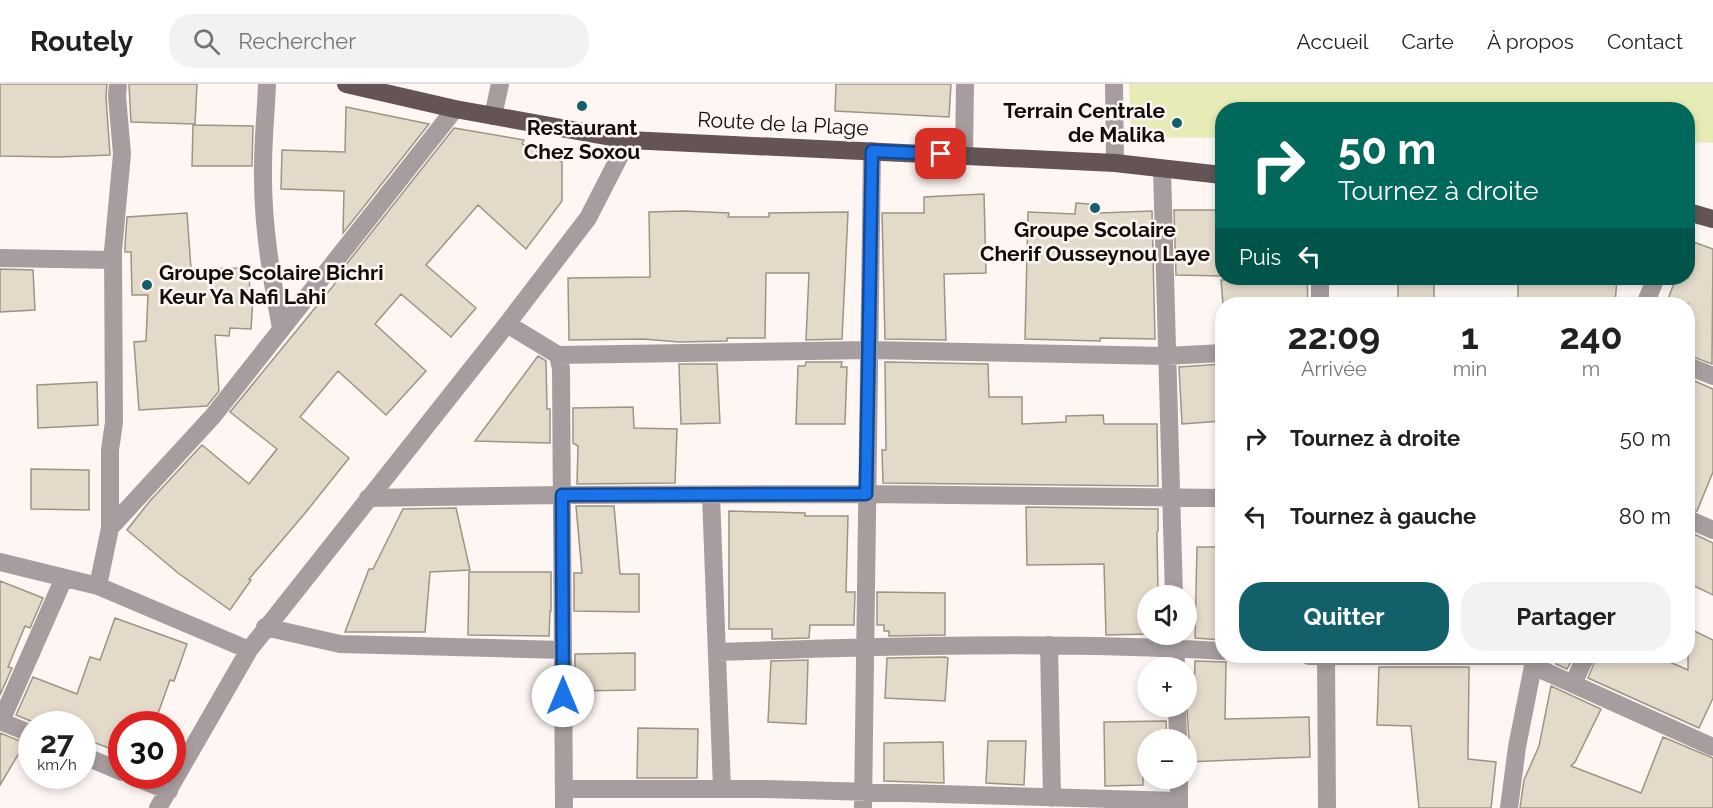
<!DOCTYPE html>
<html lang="fr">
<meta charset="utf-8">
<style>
:root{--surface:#fff;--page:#f2f2f2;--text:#202124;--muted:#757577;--line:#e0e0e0;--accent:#12616a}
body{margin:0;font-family:Raleway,sans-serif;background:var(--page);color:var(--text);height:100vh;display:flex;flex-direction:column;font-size:22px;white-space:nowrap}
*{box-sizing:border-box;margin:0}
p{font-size:20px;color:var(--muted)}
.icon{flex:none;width:33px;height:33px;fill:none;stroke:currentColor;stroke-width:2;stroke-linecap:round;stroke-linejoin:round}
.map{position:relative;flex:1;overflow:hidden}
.side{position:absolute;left:1215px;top:213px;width:480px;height:366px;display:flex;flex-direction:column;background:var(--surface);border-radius:24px;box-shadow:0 3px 9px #0003}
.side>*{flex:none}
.top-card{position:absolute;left:1215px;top:18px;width:480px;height:183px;border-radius:24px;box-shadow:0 3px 9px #0003;background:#00695c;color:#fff;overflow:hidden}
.controls{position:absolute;left:1137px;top:501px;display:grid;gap:12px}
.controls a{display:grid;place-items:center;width:60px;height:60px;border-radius:50%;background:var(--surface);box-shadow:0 3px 9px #0003;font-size:30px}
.speed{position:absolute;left:18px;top:627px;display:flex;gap:12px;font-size:30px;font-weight:700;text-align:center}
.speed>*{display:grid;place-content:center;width:78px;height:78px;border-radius:50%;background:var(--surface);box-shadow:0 3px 9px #0003;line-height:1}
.speed small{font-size:15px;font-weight:400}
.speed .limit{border:9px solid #d22;background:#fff;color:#111}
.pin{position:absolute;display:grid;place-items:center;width:51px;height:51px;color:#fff;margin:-26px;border-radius:12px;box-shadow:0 3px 9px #0006}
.me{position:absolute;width:66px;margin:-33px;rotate:0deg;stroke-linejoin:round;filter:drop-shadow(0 0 4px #0008)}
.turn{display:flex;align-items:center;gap:21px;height:126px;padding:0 24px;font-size:27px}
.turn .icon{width:78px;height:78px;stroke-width:2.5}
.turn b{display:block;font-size:42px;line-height:51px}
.then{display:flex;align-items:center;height:57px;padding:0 24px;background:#0003;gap:12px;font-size:22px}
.eta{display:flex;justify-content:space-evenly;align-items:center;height:102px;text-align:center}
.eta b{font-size:36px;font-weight:700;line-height:42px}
.primary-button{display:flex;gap:12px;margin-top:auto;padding:12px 24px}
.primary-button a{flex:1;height:69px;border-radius:24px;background:var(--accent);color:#fff;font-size:24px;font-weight:700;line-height:69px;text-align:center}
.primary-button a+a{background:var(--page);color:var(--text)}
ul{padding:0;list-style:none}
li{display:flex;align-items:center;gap:18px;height:78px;padding:0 24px}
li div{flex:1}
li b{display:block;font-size:22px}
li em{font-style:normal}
header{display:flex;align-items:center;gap:36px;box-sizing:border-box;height:84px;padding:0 30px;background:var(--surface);border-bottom:2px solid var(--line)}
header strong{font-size:28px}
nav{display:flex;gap:33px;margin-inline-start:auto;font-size:21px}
.search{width:420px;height:54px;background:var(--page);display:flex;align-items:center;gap:15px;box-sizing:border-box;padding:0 21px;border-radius:24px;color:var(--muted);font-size:22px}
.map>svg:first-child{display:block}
.green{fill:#e7ebb5}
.building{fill:#e4daca;stroke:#9d9484;stroke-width:1.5}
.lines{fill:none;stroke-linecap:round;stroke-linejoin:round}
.minor{stroke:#a79d9e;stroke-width:18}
.major{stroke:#645455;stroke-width:18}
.route-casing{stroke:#114b97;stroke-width:15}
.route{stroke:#1a73e8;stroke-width:10}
.poi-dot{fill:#12616a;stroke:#fef6f2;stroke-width:2}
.labels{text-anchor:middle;stroke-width:5;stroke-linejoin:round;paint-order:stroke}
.poi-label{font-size:21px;font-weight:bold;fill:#130d0a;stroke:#fef6f2}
.street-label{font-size:21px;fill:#130d0a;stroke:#fef6f2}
</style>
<header>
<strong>Routely</strong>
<div class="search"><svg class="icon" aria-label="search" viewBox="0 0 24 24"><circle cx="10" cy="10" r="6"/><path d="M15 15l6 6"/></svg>Rechercher</div>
<nav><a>Accueil</a><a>Carte</a><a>À propos</a><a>Contact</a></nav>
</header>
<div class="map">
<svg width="1713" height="724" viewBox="0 0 1713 724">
<rect width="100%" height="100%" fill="#fef6f2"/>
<!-- green -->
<path class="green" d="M1129,0H1713V59L1688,58V26H1222V54L1131,53Z"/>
<!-- building -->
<path class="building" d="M0,0H107L106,13L110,71L58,73L0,72Z
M129,0H197L195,40L131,38Z
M836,0H951L949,33L835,27Z
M346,23L429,40L343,149L344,107L281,105L282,66L345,68Z
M193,41L253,42L252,82H192Z
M454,44L524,56L522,60L562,78V117L526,165L478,121L426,181L476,224L451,253L401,210L375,240L426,287L386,331L338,287L300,333L349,374L306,428L249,495L251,496L230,526L178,489L127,446L149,418L202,361L249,400L277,365L230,328L333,202L341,191V187Z
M984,110L986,189L944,190L946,256L885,255L882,129H924V113Z
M1076,119L1100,121V129L1152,127L1155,255L1100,254V257L1025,255L1028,128L1075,130Z
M1174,126H1222V192L1176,191Z
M684,127L729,129L728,133H769V129L848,128L842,255L806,256L809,189H766L765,254H727V257L679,258L643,255L569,256L568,194L650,193L649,128Z
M187,129L191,185L249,184L250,214H253L251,245L230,244L229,252L215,251L219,307L207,322L139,326L134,258L146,257L148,211H132L131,168H125V161L127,133Z
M1688,156L1713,165L1712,280L1688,271V220H1666L1676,194H1688Z
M0,185L33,186L35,226L0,228Z
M1259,194H1307L1308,220H1223L1221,196Z
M1559,194L1617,195L1615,220H1518V195L1559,196Z
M1398,196L1434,197V220H1398Z
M538,272L546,277L547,325H550V359L475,357Z
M806,278H842L841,283H847L845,340H796L798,282H805Z
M885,278L988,280L989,313H1022V340L1066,338V332L1103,331L1104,340H1157L1158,402L883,399L882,366H886Z
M679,280H717L720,339L681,340Z
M1222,280V337L1182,340L1179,283Z
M1688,294L1713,305V388L1697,427L1688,424Z
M97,298L98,341L38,344L37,301Z
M633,323L634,344L677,345L675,399L577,400L578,362L573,359V324Z
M31,385L89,386V426L31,425Z
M576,422H614L620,490H639V528L574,527V489H582Z
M1026,423L1158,425V447L1157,448L1158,512H1148V550L1106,551L1104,480L1027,481Z
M456,424L470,486L430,488L425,548H345L369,485H373L403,425Z
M729,427L805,429V432H848L846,508H855L854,541H810L809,554L772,555V545H729Z
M1688,447L1713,459V511L1688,499Z
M1197,463H1222V556L1195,554Z
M469,488H551V527H550L549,552L468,551Z
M0,497L43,514L30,544L25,542L8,583L12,584L0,611Z
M877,508L945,509V551L889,552V547H884V541H877Z
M115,534L187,560L174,597L170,596L156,635L154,634L151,640H122V669L82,654V640H38L16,631L33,593L77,610L90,573L100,576Z
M1688,544L1713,556V614L1699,644L1588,594L1597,572H1656L1688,586Z
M635,569V606L575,607V570Z
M1557,572H1574L1567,585L1556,580Z
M945,573L948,574L945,617L885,614L887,574Z
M808,576L806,640L768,638L771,577Z
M1195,577L1226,578L1225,635L1309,633L1310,673L1186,678V663L1189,656L1186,610H1194Z
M1379,583H1469L1468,675L1496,678L1491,724H1419L1411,642L1377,641Z
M1551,602L1601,625L1575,678L1571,682L1641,709L1663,653L1713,674V724H1520L1524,696L1539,662Z
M1166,637L1167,656H1148V679L1143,680V701L1105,702L1104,638Z
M638,644L698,645L697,694H637Z
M0,649L25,659L0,701Z
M988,657H1026L1024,701L986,699Z
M943,658L944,699L884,697V659Z"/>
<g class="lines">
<!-- minor -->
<path class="minor" d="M267,0C266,28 263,56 263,83C262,138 271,191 281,244
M1114,0L1115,79
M493,32L500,0
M964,71L965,0
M1162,85L1174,512
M0,174L113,176
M1320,220V194
M1645,220L1656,194
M507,240L558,271L561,285L564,724
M558,271L868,266L1167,272L1222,269
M1688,282L1713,292
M711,411L722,705
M368,414L562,411L866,410L1222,414
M1688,435L1713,446
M110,444L213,332L455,25
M0,478L98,502L249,566
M98,502L110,444V366L114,338L113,167L122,70L117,12L118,0
M265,543L340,560L563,566
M1175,550L1176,584
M1049,561L1052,714
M717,568C886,562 1054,557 1222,567
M1309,572H1326L1327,724
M1326,572H1535
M1533,582L1713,663
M1573,600L1586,572
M1177,622L1178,656
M0,637L32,650
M1,637L64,494
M82,671L122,688
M131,692L169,707
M1179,694V724
M564,705H766L1179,717
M158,724L249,566L507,240L588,134L628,56
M863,724L872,67
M1509,724L1517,663L1535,572"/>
<!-- major -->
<path class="major" d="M346,0L455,25L628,56L1115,79L1222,91
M1688,128L1713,135"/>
</g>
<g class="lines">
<!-- route casing -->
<g class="route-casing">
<path id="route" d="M563,612L562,411L866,410L872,67L941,70"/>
</g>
<!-- route -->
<use href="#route" class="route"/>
</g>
<!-- markers -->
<g class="poi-dot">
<circle cx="582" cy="22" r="6"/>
<circle cx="1177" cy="39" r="6"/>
<circle cx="1095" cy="124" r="6"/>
<circle cx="147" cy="201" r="6"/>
</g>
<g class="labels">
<!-- poi labels -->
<g class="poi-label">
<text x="1165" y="34" text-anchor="end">Terrain Centrale<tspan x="1165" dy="24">de Malika</tspan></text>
<text x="582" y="51">Restaurant<tspan x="582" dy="24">Chez Soxou</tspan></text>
<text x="1095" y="153">Groupe Scolaire<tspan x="1095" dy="24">Cherif Ousseynou Laye</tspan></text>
<text x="159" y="196" text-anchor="start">Groupe Scolaire Bichri<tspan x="159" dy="24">Keur Ya Nafi Lahi</tspan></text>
</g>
<!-- street labels -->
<g class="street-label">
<text transform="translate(783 40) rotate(3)" y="7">Route de la Plage</text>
</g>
</g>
</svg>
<div class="controls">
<a><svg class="icon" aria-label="sound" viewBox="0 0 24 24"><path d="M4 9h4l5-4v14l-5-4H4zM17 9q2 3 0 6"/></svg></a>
<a>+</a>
<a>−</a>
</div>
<div class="speed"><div>27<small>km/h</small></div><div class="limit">30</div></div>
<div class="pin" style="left:941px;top:70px;background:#d93025"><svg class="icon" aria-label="arrive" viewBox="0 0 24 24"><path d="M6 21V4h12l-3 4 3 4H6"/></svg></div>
<svg class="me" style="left:563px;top:612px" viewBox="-20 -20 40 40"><circle r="19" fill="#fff"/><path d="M0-13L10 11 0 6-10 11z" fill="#1a73e8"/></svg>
<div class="top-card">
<div class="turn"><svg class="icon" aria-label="right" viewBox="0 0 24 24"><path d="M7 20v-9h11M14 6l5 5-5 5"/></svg><div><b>50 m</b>Tournez à droite</div></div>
<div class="then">Puis<svg class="icon" aria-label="left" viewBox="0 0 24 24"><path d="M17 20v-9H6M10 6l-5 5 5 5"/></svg></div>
</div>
<section class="side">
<div class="eta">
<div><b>22:09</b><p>Arrivée</p></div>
<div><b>1</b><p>min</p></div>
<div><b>240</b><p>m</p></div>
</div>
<ul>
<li><svg class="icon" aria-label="right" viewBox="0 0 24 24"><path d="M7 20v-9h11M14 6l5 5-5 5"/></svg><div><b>Tournez à droite</b></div><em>50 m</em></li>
<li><svg class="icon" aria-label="left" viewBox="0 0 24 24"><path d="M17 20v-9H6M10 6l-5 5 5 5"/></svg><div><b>Tournez à gauche</b></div><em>80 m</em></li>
</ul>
<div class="primary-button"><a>Quitter</a><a>Partager</a></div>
</section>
</div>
